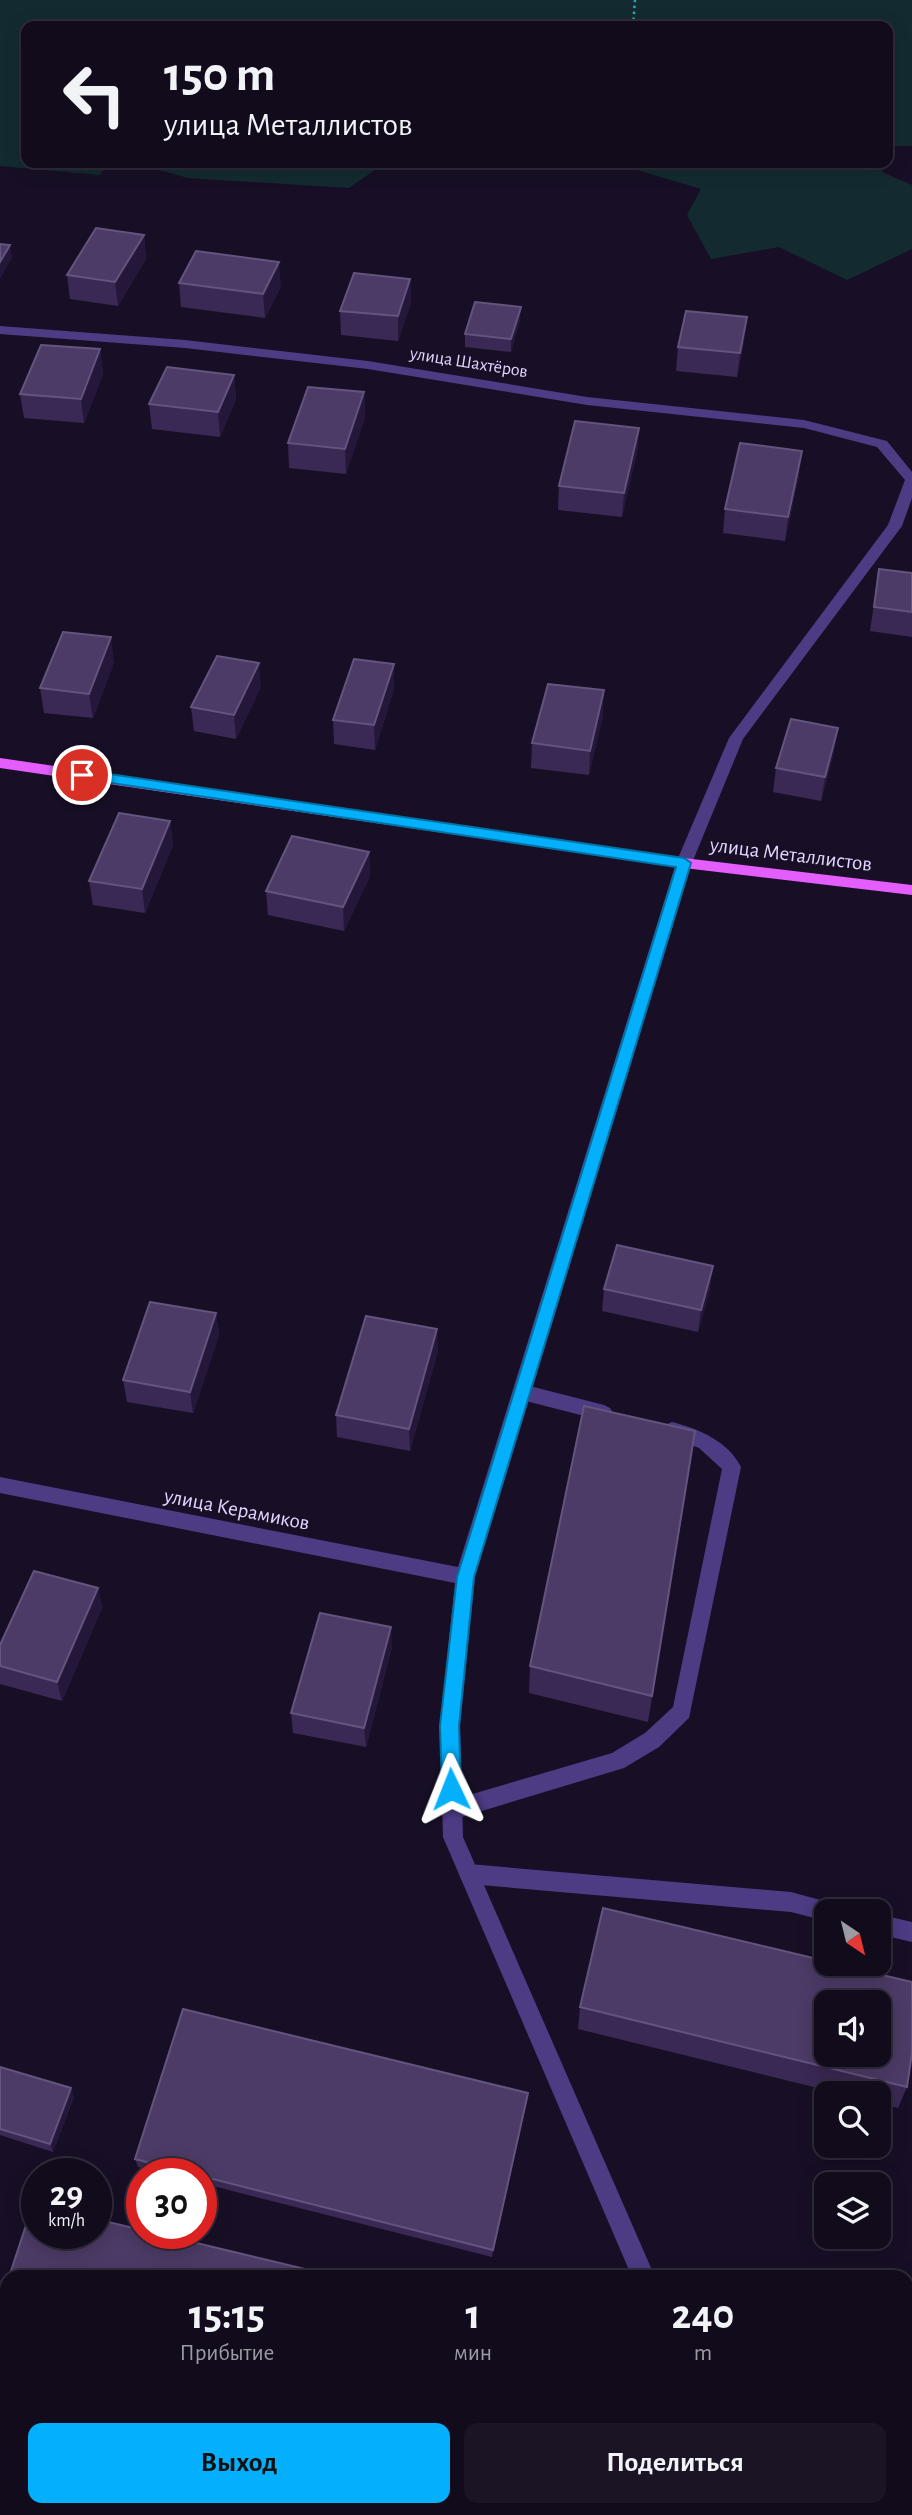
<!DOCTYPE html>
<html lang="ru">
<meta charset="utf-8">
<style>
:root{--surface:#120b1c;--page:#1b1425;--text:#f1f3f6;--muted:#9c9ba3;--line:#312b3b;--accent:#04affb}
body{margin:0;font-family:"Alegreya Sans",sans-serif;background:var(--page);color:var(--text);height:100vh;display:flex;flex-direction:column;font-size:26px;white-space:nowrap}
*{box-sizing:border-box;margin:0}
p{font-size:23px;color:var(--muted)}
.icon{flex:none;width:38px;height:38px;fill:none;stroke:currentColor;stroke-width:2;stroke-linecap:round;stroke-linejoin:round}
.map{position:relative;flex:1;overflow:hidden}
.sheet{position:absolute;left:0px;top:2270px;width:914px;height:247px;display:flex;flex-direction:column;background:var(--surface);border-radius:21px 21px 0 0;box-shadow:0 4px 18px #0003,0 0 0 2px var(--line)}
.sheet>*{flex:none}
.guide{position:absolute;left:21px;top:21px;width:872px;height:147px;border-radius:14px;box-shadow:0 4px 18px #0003,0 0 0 2px var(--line);background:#120b1c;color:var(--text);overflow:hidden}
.needle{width:46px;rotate:145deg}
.controls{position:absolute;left:814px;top:1899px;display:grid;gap:14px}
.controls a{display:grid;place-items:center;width:77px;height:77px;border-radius:14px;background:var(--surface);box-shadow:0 4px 18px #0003,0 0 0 2px var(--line);font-size:35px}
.speed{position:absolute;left:21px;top:2158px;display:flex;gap:14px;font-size:35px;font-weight:700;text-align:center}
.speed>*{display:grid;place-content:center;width:91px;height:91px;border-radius:50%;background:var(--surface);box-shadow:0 4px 18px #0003,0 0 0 2px var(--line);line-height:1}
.speed small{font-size:18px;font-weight:400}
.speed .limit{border:10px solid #d22;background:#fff;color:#111}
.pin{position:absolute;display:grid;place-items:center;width:60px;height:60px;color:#fff;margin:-30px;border:4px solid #fff;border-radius:50%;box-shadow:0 2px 7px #0007}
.me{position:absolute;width:77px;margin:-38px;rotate:358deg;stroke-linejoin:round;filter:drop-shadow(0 0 5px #0008)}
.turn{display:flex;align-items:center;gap:24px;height:147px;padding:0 28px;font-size:32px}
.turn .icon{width:91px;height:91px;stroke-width:2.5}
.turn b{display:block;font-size:49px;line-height:60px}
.eta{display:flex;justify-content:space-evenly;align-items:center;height:119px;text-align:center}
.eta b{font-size:42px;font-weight:600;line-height:49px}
.action{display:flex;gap:14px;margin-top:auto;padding:14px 28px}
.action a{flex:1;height:80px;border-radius:14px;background:var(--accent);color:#111;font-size:28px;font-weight:600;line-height:80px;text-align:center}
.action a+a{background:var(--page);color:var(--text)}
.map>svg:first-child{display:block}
.green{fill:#132b30}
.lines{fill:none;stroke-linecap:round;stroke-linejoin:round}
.path{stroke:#31a2b6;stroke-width:2.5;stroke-dasharray:2.5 3.5;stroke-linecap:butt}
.lane{fill:#4d3b84;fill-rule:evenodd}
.street{fill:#4d3b84;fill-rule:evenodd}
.primary{fill:#e35efd;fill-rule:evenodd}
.wall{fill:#3a2954}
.shaded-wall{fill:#25173a}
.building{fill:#4c3b66;stroke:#63547e;stroke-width:2;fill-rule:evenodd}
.route{fill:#04affb;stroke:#0372a3;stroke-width:2}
.labels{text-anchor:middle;stroke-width:5;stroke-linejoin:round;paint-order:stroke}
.far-street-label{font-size:18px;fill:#e2d5fe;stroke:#180f26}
.street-label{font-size:21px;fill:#e2d5fe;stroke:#180f26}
</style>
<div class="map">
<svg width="912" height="2515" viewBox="0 0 912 2515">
<rect width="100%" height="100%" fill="#180f26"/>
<!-- green -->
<path class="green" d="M0,0H912V146H887V26H26V163H109L100,175L0,166Z
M156,163H385L349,188L188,178L151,168Z
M642,163H877L884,173L912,185V249L847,280L779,247L711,259L687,215L701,189L637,170Z"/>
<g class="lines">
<!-- path -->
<path class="path" d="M633,26L635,0"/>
<!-- lane -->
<path class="lane" d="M522,1384L604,1405L610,1408L613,1413L610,1418L604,1421L522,1400L516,1397L513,1392L516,1387Z
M672,1422C699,1429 728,1441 741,1467L689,1718L659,1747L624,1768L452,1820L445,1817L442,1810L445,1803L452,1800L612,1753L645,1733L673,1707L722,1469L699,1448L665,1435L663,1430L665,1425Z
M469,1864L791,1892L835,1904L839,1911H826V1921L791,1912L469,1884L462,1881L459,1874L462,1867Z
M878,1914L912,1922V1942L878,1934Z"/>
<!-- street -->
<path class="street" d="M0,326L185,340L368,361L587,397L804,420L887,441L912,472V498L902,526L743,739L692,863L475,1577L460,1726L463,1837L655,2277H632L443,1837L440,1726L455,1583L0,1493V1477L458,1567L676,863L729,738L888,525L905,480L877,447L804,428L587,405L368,369L185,348L0,334Z
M731,2510H755L757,2515H733Z"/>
<!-- primary -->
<path class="primary" d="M0,758L684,858L912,885V895L684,868L0,768Z"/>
</g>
<!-- wall -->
<path class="wall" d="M144,235L146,259L118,306L70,299L67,275Z
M410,279L411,303L398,341L341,335L340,311Z
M179,283L281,286L265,318L181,307Z
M520,320L511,352L465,347V334Z
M744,341L737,377L676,371L678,347Z
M100,349L103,374L84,423L24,418L20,394Z
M234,375L236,399L220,437L152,429L149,404Z
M364,392L365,417L346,474L289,468L288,443Z
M639,428L637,452L622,517L558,510L559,486Z
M799,475L785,541L723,533L725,509Z
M879,569L912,573V637L870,631Z
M114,662L93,718L44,713L40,688Z
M261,687L236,739L194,731L191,707Z
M394,689L375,750L334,744L333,720Z
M603,715L589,775L531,768L532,743Z
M834,752L821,801L773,792L776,768Z
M170,821L173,845L145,913L93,905L89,881Z
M369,852L370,876L344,931L268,915L266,891Z
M604,1289H710L698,1332L602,1311Z
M216,1313L219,1335L193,1413L127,1402L123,1380Z
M438,1351L410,1451L337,1437L336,1415Z
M691,1460L648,1722L529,1693L530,1666Z
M98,1588L102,1608L62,1701L0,1684V1645Z
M392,1647L366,1747L293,1733L291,1713Z
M580,2007L907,2087L898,2108L878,2103V2093H838L578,2029Z
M0,2067L74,2097L53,2152L0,2135Z
M528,2093L527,2101L492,2257L201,2183V2174H164L138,2167L135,2159Z
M906,2311L912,2312V2433L906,2432Z"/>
<!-- shaded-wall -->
<path class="shaded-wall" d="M144,235L146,259L118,306L115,282Z
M10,245L12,258L0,279V262Z
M279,262L281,286L265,318L263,294Z
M410,279L411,303L398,341V316Z
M521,307L520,320L511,352V339Z
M747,317L744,341L737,377L740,353Z
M100,349L103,374L84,423L81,399Z
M234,375L236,399L220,437L218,412Z
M364,392L365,417L346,474L345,449Z
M639,428L637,452L622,517L624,493Z
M802,451L799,475L785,541L788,517Z
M111,637L114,662L93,718L89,694Z
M259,663L261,687L236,739L234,715Z
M394,664V689L375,750L374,725Z
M604,690L603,715L589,775L590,751Z
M838,728L834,752L821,801L825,777Z
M170,821L173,845L145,913L142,889Z
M369,852L370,876L344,931L343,907Z
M713,1266L710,1289L698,1332L701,1310Z
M216,1313L219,1335L193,1413L190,1392Z
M437,1329L438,1351L410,1451L409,1429Z
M695,1431L691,1460L648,1722L652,1696Z
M98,1588L102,1608L62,1701L57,1682Z
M391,1627L392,1647L366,1747L364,1728Z
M71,2088L74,2097L53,2152L50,2144Z
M528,2093L527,2101L492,2257L493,2250Z
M137,2510H145L144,2515H135Z"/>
<!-- building -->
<path class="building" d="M96,228L144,235L115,282L67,275Z
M0,244L10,245L0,262Z
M196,251L279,262L263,294L179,283Z
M354,273L410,279L398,316L340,311Z
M475,302L521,307L511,339L465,334Z
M686,311L747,317L740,353L678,347Z
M41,345L100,349L81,399L20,394Z
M167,367L234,375L218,412L149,404Z
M308,387L364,392L345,449L288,443Z
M575,421L639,428L624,493L559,486Z
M740,443L802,451L788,517L725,509Z
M879,569L912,573V612L874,607Z
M63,632L111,637L89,694L40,688Z
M217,656L259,663L234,715L191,707Z
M354,659L394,664L374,725L333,720Z
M548,684L604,690L590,751L532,743Z
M791,719L838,728L825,777L776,768Z
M119,813L170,821L142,889L89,881Z
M292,836L369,852L343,907L266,891Z
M617,1245L713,1266L701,1310L604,1289Z
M150,1302L216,1313L190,1392L123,1380Z
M366,1316L437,1329L409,1429L336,1415Z
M584,1406L695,1431L652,1696L530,1666Z
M34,1571L98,1588L57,1682L0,1666V1645Z
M320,1613L391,1627L364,1728L291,1713Z
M603,1908L826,1961V1964H836L912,1982V2053L907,2087L580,2007ZM826,2002H878V2054H826Z
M183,2009L528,2093L493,2250L201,2176V2174H192L135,2159Z
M0,2067L71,2088L50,2144L0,2129Z
M33,2204L37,2205V2233H96V2219L142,2230V2233H155L338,2277H9Z
M7,2283V2296L3,2295Z
M906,2311L912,2312V2420L906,2419Z
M62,2510H137L135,2515H60Z"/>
<!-- route -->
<path class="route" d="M82,770L684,858L691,863L474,1577L459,1726L461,1789L458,1795L451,1797L445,1795L442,1789L440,1726L457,1577L676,867L77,778V772Z"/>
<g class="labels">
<!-- far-street labels -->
<g class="far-street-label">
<text transform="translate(469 362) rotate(9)" y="6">улица Шахтёров</text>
</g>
<!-- street labels -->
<g class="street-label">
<text transform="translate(791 854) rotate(7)" y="7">улица Металлистов</text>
<text transform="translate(237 1509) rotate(11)" y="7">улица Керамиков</text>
</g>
</g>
</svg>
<div class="controls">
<a><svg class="needle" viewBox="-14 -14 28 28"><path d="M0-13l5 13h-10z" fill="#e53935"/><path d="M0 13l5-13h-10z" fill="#9c9ba3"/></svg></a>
<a><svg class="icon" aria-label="sound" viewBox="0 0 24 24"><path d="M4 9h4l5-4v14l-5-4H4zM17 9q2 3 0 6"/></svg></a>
<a><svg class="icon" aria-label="search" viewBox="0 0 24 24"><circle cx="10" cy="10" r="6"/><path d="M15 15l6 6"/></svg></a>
<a><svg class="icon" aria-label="layers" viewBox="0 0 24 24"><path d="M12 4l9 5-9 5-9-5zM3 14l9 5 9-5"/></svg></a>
</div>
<div class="speed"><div>29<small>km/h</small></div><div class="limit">30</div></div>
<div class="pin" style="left:82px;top:775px;background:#d93025"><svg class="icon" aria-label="arrive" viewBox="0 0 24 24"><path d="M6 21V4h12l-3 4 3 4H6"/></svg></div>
<svg class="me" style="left:451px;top:1789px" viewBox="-20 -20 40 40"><path d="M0-17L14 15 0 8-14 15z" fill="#04affb" stroke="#fff" stroke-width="4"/></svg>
<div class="guide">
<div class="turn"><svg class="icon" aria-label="left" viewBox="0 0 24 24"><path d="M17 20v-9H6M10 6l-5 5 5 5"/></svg><div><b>150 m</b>улица Металлистов</div></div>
</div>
<section class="sheet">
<div class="eta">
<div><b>15:15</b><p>Прибытие</p></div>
<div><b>1</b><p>мин</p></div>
<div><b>240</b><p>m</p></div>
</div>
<div class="action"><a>Выход</a><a>Поделиться</a></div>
</section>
</div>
